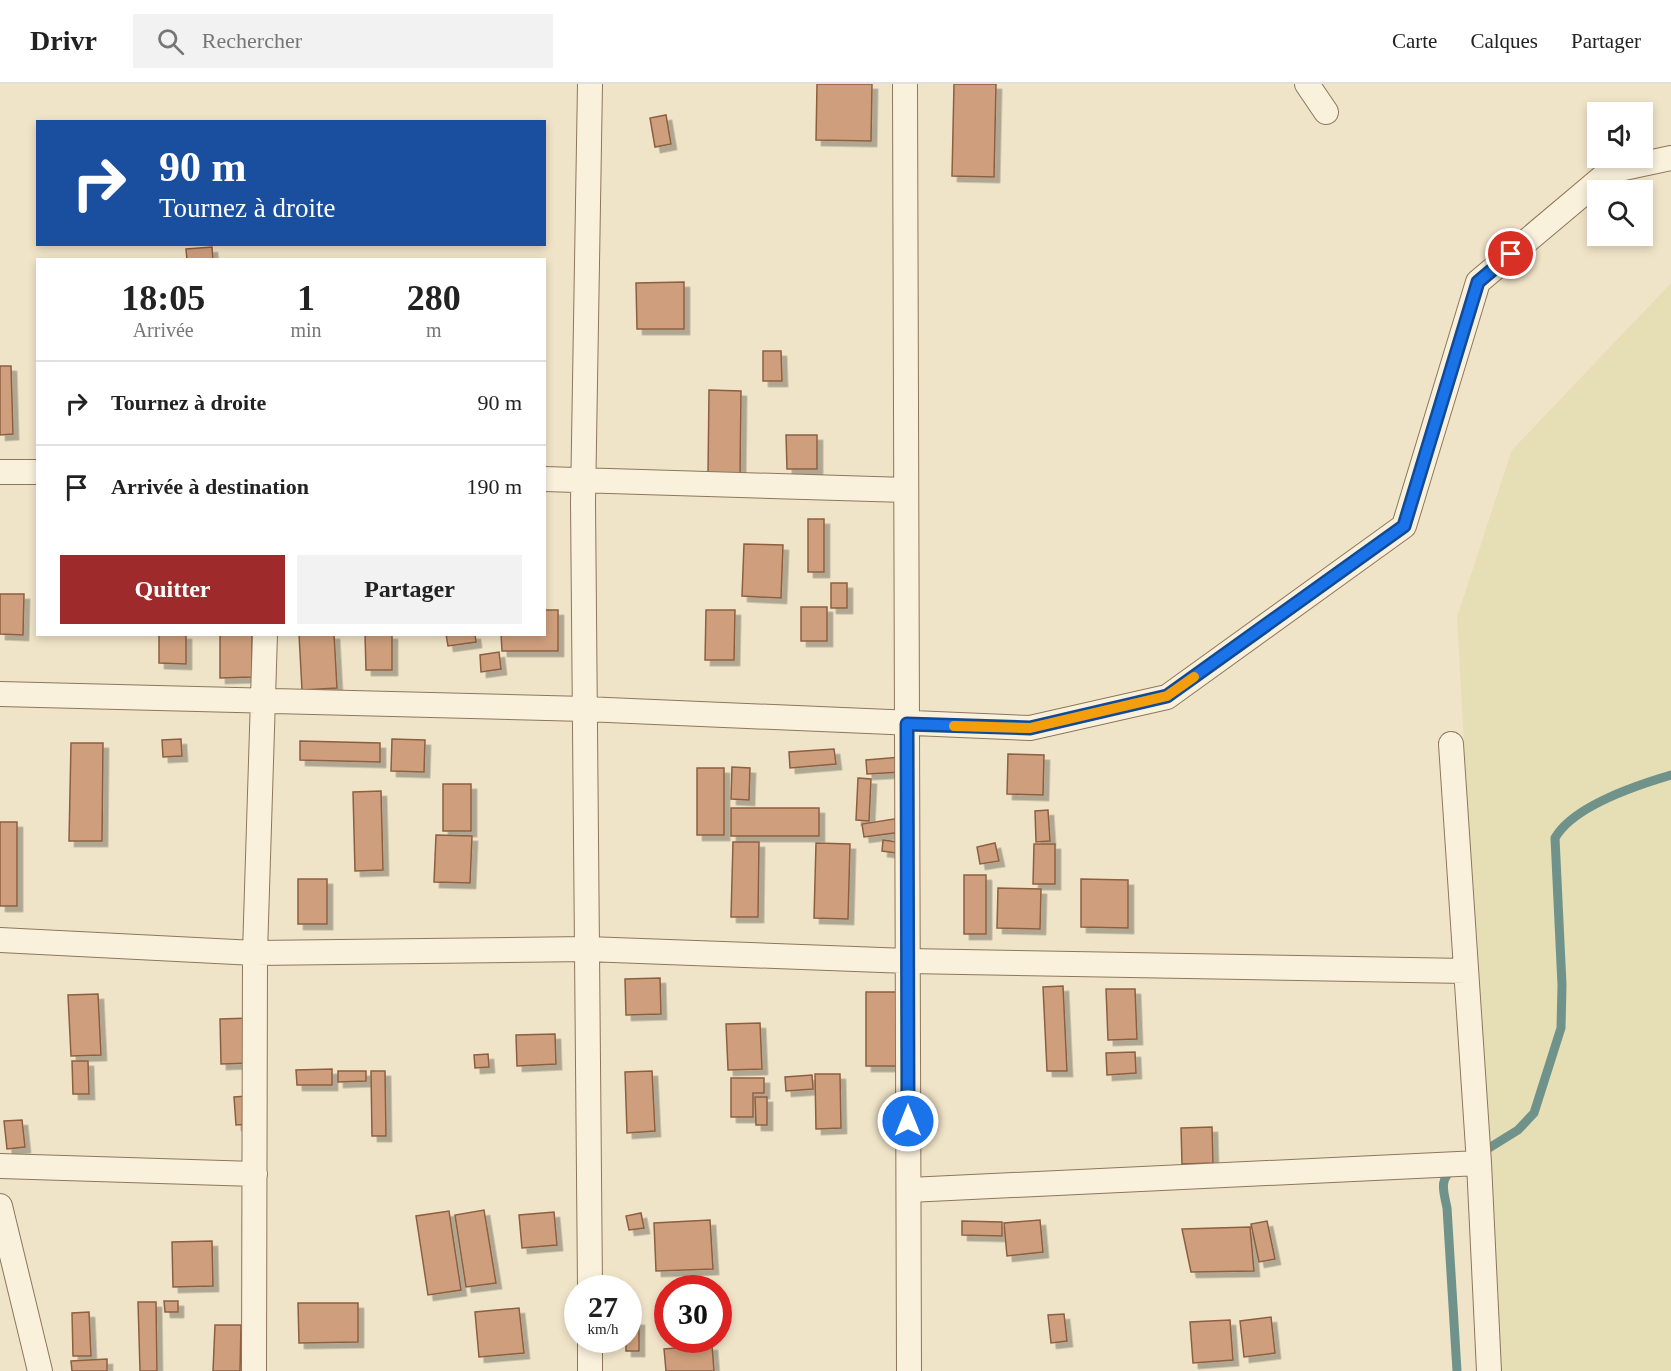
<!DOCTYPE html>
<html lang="fr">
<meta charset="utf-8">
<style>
:root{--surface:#fff;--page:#f2f2f2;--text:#222;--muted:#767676;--line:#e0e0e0;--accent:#9e2a2b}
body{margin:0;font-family:Georgia,serif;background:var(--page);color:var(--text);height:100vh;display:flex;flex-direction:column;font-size:22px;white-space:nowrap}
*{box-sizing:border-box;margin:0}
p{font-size:20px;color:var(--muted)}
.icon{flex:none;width:33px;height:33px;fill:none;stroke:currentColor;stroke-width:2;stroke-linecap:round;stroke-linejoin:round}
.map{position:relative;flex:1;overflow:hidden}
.side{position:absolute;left:36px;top:174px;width:510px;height:378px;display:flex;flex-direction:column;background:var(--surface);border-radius:0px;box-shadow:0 3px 9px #0003}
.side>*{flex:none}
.banner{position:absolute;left:36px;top:36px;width:510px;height:126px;border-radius:0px;box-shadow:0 3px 9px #0003;background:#1a4fa0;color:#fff;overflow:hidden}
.tools{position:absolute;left:1587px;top:18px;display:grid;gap:12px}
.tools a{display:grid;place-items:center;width:66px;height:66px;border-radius:0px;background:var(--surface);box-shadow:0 3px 9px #0003;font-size:30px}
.speed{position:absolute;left:564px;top:1191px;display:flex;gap:12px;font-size:30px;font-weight:700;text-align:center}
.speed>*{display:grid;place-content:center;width:78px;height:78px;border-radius:50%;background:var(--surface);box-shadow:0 3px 9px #0003;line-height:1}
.speed small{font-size:15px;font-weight:400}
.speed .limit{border:9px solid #d22;background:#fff;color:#111}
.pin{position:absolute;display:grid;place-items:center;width:51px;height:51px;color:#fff;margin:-26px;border:3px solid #fff;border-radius:50%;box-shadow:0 2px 6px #0007}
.me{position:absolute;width:66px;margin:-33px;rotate:0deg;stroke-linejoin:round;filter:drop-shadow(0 0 4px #0008)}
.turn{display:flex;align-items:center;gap:21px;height:126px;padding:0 24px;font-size:27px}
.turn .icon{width:78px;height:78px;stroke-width:2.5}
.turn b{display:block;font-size:42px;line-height:51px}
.eta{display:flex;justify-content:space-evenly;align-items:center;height:102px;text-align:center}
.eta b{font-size:36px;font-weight:600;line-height:42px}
.primary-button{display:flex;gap:12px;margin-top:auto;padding:12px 24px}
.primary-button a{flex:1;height:69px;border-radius:0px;background:var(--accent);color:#fff;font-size:24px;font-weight:600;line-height:69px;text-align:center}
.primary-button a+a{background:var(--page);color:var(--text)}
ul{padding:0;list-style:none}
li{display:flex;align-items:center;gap:18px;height:84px;padding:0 24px;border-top:2px solid var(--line)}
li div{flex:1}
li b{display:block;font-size:22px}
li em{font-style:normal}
header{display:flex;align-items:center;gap:36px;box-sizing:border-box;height:84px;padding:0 30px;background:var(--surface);border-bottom:2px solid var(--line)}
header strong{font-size:28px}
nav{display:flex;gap:33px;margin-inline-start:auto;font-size:21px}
.search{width:420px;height:54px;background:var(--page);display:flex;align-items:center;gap:15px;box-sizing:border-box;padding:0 21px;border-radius:0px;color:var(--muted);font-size:22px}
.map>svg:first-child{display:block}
.farmland{fill:#e6deb5}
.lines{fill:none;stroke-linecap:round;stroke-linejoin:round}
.stream{stroke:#6f938a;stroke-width:9}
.building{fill:#cf9f7d;stroke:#8d5f41;stroke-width:1.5;filter:url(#shadow)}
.street-casing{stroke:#8d765c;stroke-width:26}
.street{stroke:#faf1dc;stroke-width:24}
.route-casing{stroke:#114b97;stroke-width:15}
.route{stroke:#1a73e8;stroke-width:10}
.slow{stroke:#f59e0b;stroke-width:10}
</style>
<header>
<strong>Drivr</strong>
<div class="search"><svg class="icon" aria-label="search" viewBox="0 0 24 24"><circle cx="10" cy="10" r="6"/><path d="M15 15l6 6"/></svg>Rechercher</div>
<nav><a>Carte</a><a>Calques</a><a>Partager</a></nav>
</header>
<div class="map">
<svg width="1671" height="1287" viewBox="0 0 1671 1287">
<defs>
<filter id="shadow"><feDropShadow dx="5.5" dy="5.5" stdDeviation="0" flood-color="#0004"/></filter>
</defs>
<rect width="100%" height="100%" fill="#f0e4c8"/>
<!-- farmland -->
<path class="farmland" d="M1671,199V1287H1499L1457,533L1512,366Z"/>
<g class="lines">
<!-- stream -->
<path class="stream" d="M1481,1069L1518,1046L1534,1029L1561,944L1562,901L1555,754C1573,722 1637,701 1671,691
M1454,1085C1438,1095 1444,1108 1447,1124L1457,1287"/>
</g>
<!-- building -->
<path class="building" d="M817,0H872L871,57L816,56Z
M954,0H996L994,93L952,92Z
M666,31L671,60L655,63L650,34Z
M212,163L213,176H187L186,165Z
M684,198V245H637L636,199Z
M763,267H781L782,297H763Z
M0,282H11L13,350L0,351Z
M709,306L741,307L740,391H708Z
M786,351H817V385H787Z
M808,435H824V488H808Z
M744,460L783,461L781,514L742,512Z
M831,499H847V524H831Z
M0,510H24L23,551L0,550Z
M801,523H827V557H801Z
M544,526H558V567H502L501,550H544Z
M706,526H735L734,576H705Z
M159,550H186V580L159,579Z
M220,550H252V593L220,594Z
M299,550H334L337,604L302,606Z
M365,550H392V586H366Z
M446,550H475L476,558L448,562Z
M499,568L501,585L481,588L480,571Z
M181,655L182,672L163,673L162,656Z
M392,655L425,656L424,688L391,687Z
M300,657L380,659V678L300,676Z
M71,659H103L102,757H69Z
M834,665L836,680L790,684L789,668Z
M1008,670L1044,671L1043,711L1007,710Z
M901,673L902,688L867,690L866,676Z
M732,683L750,684L749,716L731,715Z
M697,684H724V751H697Z
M858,694L871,695L869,737L856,736Z
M443,700H471V747H443Z
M381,707L383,786L355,787L353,708Z
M731,724H819V752H731Z
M1048,726L1050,757L1036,758L1035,727Z
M900,734L902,748L864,753L862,740Z
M0,738H17V822H0Z
M436,751L472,752L470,799L434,798Z
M883,756L897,758L896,769L882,767Z
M733,758H759L758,833H731Z
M816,759L850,760L848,835L814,834Z
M995,759L999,777L980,780L977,763Z
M1034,760H1055V800H1033Z
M964,791H986V850H964Z
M298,795H327V840H298Z
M1081,795L1128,796V844L1081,843Z
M998,804L1041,805L1040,845L997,844Z
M660,894L661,930L626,931L625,895Z
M1063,902L1067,987H1047L1043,903Z
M1106,905H1135L1137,955L1108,956Z
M866,908H897V982H866Z
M98,910L101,971L71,972L68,911Z
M250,934L251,979L221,980L220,935Z
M760,939L762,985L728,986L726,940Z
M555,950L556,980L517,982L516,951Z
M1135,968L1136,989L1107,991L1106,969Z
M488,970L489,983L475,984L474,971Z
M72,977H88L89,1010H73Z
M332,985V1001H297L296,986Z
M338,987H366V997L338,998Z
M371,987H385L386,1052H372Z
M652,987L655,1047L627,1049L625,988Z
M815,990H840L841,1044L816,1045Z
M812,991L813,1005L786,1007L785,993Z
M731,994H764V1009H753V1033H731Z
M248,1012L251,1040L236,1041L234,1013Z
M755,1013H767V1041H756Z
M22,1036L25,1063L7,1065L4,1037Z
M1212,1043L1213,1079L1182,1080L1181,1044Z
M484,1126L496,1199L466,1203L455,1131Z
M449,1127L461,1206L428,1211L416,1132Z
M554,1128L557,1161L522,1164L519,1131Z
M641,1129L644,1144L629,1146L626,1132Z
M710,1136L713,1185L656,1187L654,1139Z
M1040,1136L1043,1168L1007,1172L1004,1139Z
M962,1137L1002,1138V1152L962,1151Z
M1267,1137L1275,1175L1259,1178L1251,1140Z
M1250,1143L1254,1187L1191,1188L1182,1145Z
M212,1157L213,1202L173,1203L172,1158Z
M164,1217H178V1228H165Z
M138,1218H156L157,1287H140Z
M298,1219H358V1258L299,1259Z
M519,1224L524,1269L479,1273L475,1228Z
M89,1228L91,1272H73L72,1229Z
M1064,1230L1067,1257L1051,1259L1048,1231Z
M1271,1233L1275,1269L1244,1273L1240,1237Z
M628,1236H639V1267H626V1256H628Z
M1230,1236L1233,1276L1193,1279L1190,1238Z
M215,1241H241L240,1287H213Z
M712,1261L714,1287H666L664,1265Z
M107,1275V1287H72L71,1277Z"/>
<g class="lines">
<!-- street casing -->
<g class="street-casing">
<path id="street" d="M905,0L909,1287
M1307,0L1326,28
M0,388H38
M544,395L906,406
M0,610L585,625L1030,644L1167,613L1404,442L1478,198L1610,87L1671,74
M1451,660L1479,1079L1489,1287
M0,856L255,869L587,865L908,877L1466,887
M0,1082L255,1090
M909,1106L1479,1079
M0,1122L40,1287
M590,1204L583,418L590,0
M590,1256V1287
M254,1287L255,869L265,550"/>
</g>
<!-- street -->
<use href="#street" class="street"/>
</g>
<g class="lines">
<!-- route casing -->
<g class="route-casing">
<path id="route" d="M908,1037L907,640L1030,644L1167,612L1404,442L1478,198L1511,170"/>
</g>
<!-- route -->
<use href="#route" class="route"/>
<!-- slow -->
<path class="slow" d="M954,642L1030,644L1167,612L1194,593"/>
</g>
</svg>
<div class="tools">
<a><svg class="icon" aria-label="sound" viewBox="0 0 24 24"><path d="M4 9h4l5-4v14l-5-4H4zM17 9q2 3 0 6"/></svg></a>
<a><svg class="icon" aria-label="search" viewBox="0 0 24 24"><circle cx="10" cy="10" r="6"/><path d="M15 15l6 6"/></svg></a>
</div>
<div class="speed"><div>27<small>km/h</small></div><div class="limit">30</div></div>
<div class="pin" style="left:1511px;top:170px;background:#d93025"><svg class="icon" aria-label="arrive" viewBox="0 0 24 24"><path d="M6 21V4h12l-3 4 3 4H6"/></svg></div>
<svg class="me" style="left:908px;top:1037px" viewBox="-20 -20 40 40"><circle r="17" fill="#1a73e8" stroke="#fff" stroke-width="3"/><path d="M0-11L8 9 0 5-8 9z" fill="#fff"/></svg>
<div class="banner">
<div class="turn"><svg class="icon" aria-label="right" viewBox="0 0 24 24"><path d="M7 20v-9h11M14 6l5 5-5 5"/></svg><div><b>90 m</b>Tournez à droite</div></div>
</div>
<section class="side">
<div class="eta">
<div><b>18:05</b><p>Arrivée</p></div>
<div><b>1</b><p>min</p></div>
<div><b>280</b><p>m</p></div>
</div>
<ul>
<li><svg class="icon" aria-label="right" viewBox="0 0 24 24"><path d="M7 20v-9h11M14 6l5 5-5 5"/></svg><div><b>Tournez à droite</b></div><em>90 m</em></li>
<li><svg class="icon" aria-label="arrive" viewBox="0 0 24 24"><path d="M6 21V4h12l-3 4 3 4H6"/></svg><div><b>Arrivée à destination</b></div><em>190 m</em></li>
</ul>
<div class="primary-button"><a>Quitter</a><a>Partager</a></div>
</section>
</div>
